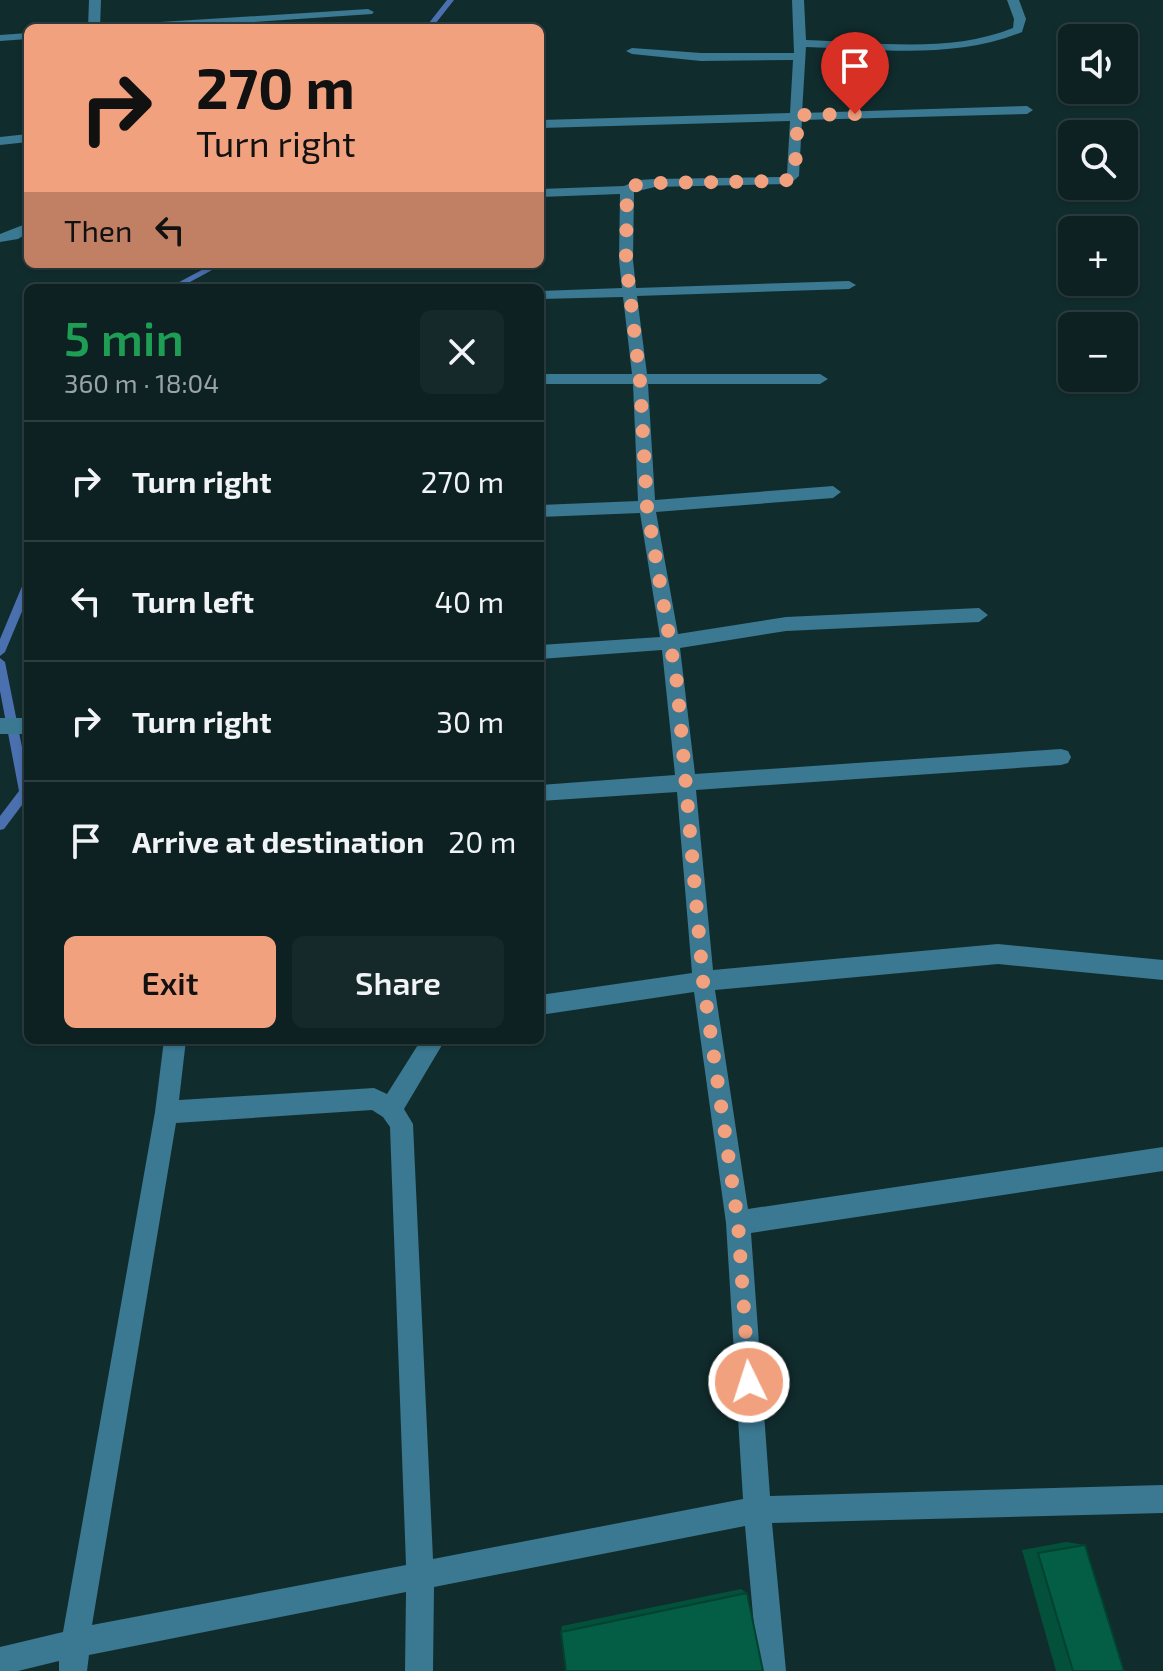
<!DOCTYPE html>
<meta charset="utf-8">
<style>
:root{--surface:#0d2122;--page:#16292a;--text:#f1f3f6;--muted:#9aa3a5;--line:#2d3e40;--accent:#f2a17e}
body{margin:0;font-family:"Exo 2",sans-serif;background:var(--page);color:var(--text);height:100vh;display:flex;flex-direction:column;font-size:30px;white-space:nowrap}
*{box-sizing:border-box;margin:0}
p{font-size:26px;color:var(--muted)}
.icon{flex:none;width:44px;height:44px;fill:none;stroke:currentColor;stroke-width:2;stroke-linecap:round;stroke-linejoin:round}
.map{position:relative;flex:1;overflow:hidden}
.details{position:absolute;left:24px;top:284px;width:520px;height:760px;display:flex;flex-direction:column;background:var(--surface);border-radius:12px;box-shadow:0 2px 6px #0004,0 0 0 2px var(--line)}
.details>*{flex:none}
.hud{position:absolute;left:24px;top:24px;width:520px;height:244px;border-radius:12px;box-shadow:0 2px 6px #0004,0 0 0 2px var(--line);background:#f2a17e;color:#111;overflow:hidden}
.controls{position:absolute;left:1058px;top:24px;display:grid;gap:16px}
.controls a{display:grid;place-items:center;width:80px;height:80px;border-radius:12px;background:var(--surface);box-shadow:0 2px 6px #0004,0 0 0 2px var(--line);font-size:40px}
.pin{position:absolute;display:grid;place-items:center;width:68px;height:68px;color:#fff;margin:-82px -34px;border-radius:50% 50% 50% 0;rotate:-45deg;box-shadow:0 0 8px #0007}
.pin .icon{rotate:45deg}
.me{position:absolute;width:88px;margin:-44px;rotate:356deg;stroke-linejoin:round;filter:drop-shadow(0 0 6px #0008)}
.turn{display:flex;align-items:center;gap:28px;height:168px;padding:0 40px;font-size:36px}
.turn .icon{width:104px;height:104px;stroke-width:2.5}
.turn b{display:block;font-size:56px;line-height:68px}
.then{display:flex;align-items:center;height:76px;padding:0 40px;background:#0003;gap:16px;font-size:30px}
.round{display:grid;place-items:center;flex:none;width:84px;height:84px;border-radius:12px;background:var(--page)}
.head{display:flex;align-items:center;justify-content:space-between;height:136px;padding:0 40px}
h1{font-size:48px;font-weight:600;line-height:60px;color:#1e9e55}
.action{display:flex;gap:16px;margin-top:auto;padding:16px 40px}
.action a{flex:1;height:92px;border-radius:12px;background:var(--accent);color:#111;font-size:32px;font-weight:600;line-height:92px;text-align:center}
.action a+a{background:var(--page);color:var(--text)}
ul{padding:0;list-style:none}
li{display:flex;align-items:center;gap:24px;height:120px;padding:0 40px;border-top:2px solid var(--line)}
li div{flex:1}
li b{display:block;font-size:30px}
li em{font-style:normal}
.map>svg:first-child{display:block}
.lines{fill:none;stroke-linecap:round;stroke-linejoin:round}
.stream{fill:#4a70af;fill-rule:evenodd}
.minor{fill:#3b7892;fill-rule:evenodd}
.wall{fill:#03513b}
.building{fill:#045e45;stroke:#034230;stroke-width:2}
.route{stroke:#f2a17e;stroke-width:14;stroke-dasharray:0 25.2}
</style>
<div class="map">
<svg width="1163" height="1671" viewBox="0 0 1163 1671">
<rect width="100%" height="100%" fill="#112c2d"/>
<g class="lines">
<!-- stream -->
<path class="stream" d="M447,0H454L432,28H425Z
M213,264H223L179,288H168Z
M28,580V597L5,652L0,656V639L23,584Z
M0,658L5,662L28,777V797L4,829L0,830V816L19,791L0,691Z"/>
<!-- minor -->
<path class="minor" d="M89,0H101L100,28H88Z
M792,0H804L806,40C873,42 948,54 1013,28L1014,19L1007,0H1019L1026,19L1022,32C954,60 877,49 806,47L802,113L1027,106L1033,110L1027,114L802,120L799,176L790,184L655,187L634,192L633,260L636,288L849,281L856,285L849,289L637,296L647,374H820L828,379L820,384H648L655,500L833,486L841,492L833,498L656,512L678,634L786,617L979,608L988,615L979,622L786,631L680,648L695,774L1061,749L1068,751L1071,757L1068,763L1061,765L696,790L713,970L998,944L1163,960V980L998,964L715,990L748,1209L1163,1147V1171L751,1233L770,1496L1163,1485V1513L772,1523L786,1671H758L745,1526L434,1587L433,1671H405L406,1592L89,1655L87,1671H59V1661L18,1671H0V1647L63,1632L155,1112L164,1040H186L179,1100L374,1088L387,1094L421,1040H445L404,1109L413,1124L433,1559L743,1499L726,1223L694,992L540,1015V995L692,973L677,792L540,801V785L675,775L662,650L540,659V645L660,637L640,513L540,517V505L638,501L633,384H540V374H632L623,297L540,299V291L622,288L619,260L620,194L540,197V189L624,186L638,180L655,179L782,177L787,174L790,121L540,128V120L790,113L793,60L701,61L632,54L626,51L632,48L701,53H794ZM372,1110L383,1117L390,1127L406,1565L92,1625L176,1123Z
M368,9L374,12L372,14L167,28H106L112,25Z
M28,33V39L0,41V35Z
M28,134V142L0,145V137Z
M28,223V233L18,239L0,242V234Z
M0,718H28V734H0Z"/>
</g>
<!-- wall -->
<path class="wall" d="M1066,1542L1085,1545L1124,1671H1056L1022,1550Z
M741,1589L747,1593L561,1632L562,1626Z"/>
<!-- building -->
<path class="building" d="M1085,1545L1124,1671H1073L1038,1553Z
M747,1593L763,1671H566L561,1632Z"/>
<g class="lines">
<!-- route -->
<path class="route" d="M749,1382L738,1223L703,981L677,683L647,507L640,381L626,260L627,190L638,184L655,183L785,181L793,176L795,170L798,115L855,114"/>
</g>
</svg>
<div class="controls">
<a><svg class="icon" aria-label="sound" viewBox="0 0 24 24"><path d="M4 9h4l5-4v14l-5-4H4zM17 9q2 3 0 6"/></svg></a>
<a><svg class="icon" aria-label="search" viewBox="0 0 24 24"><circle cx="10" cy="10" r="6"/><path d="M15 15l6 6"/></svg></a>
<a>+</a>
<a>−</a>
</div>
<div class="pin" style="left:855px;top:114px;background:#d93025"><svg class="icon" aria-label="arrive" viewBox="0 0 24 24"><path d="M6 21V4h12l-3 4 3 4H6"/></svg></div>
<svg class="me" style="left:749px;top:1382px" viewBox="-20 -20 40 40"><circle r="17" fill="#f2a17e" stroke="#fff" stroke-width="3"/><path d="M0-11L8 9 0 5-8 9z" fill="#fff"/></svg>
<div class="hud">
<div class="turn"><svg class="icon" aria-label="right" viewBox="0 0 24 24"><path d="M7 20v-9h11M14 6l5 5-5 5"/></svg><div><b>270 m</b>Turn right</div></div>
<div class="then">Then<svg class="icon" aria-label="left" viewBox="0 0 24 24"><path d="M17 20v-9H6M10 6l-5 5 5 5"/></svg></div>
</div>
<section class="details">
<div class="head"><div><h1>5 min</h1><p>360 m · 18:04</p></div><a class="round"><svg class="icon" aria-label="close" viewBox="0 0 24 24"><path d="M6 6l12 12M18 6L6 18"/></svg></a></div>
<ul>
<li><svg class="icon" aria-label="right" viewBox="0 0 24 24"><path d="M7 20v-9h11M14 6l5 5-5 5"/></svg><div><b>Turn right</b></div><em>270 m</em></li>
<li><svg class="icon" aria-label="left" viewBox="0 0 24 24"><path d="M17 20v-9H6M10 6l-5 5 5 5"/></svg><div><b>Turn left</b></div><em>40 m</em></li>
<li><svg class="icon" aria-label="right" viewBox="0 0 24 24"><path d="M7 20v-9h11M14 6l5 5-5 5"/></svg><div><b>Turn right</b></div><em>30 m</em></li>
<li><svg class="icon" aria-label="arrive" viewBox="0 0 24 24"><path d="M6 21V4h12l-3 4 3 4H6"/></svg><div><b>Arrive at destination</b></div><em>20 m</em></li>
</ul>
<div class="action"><a>Exit</a><a>Share</a></div>
</section>
</div>
